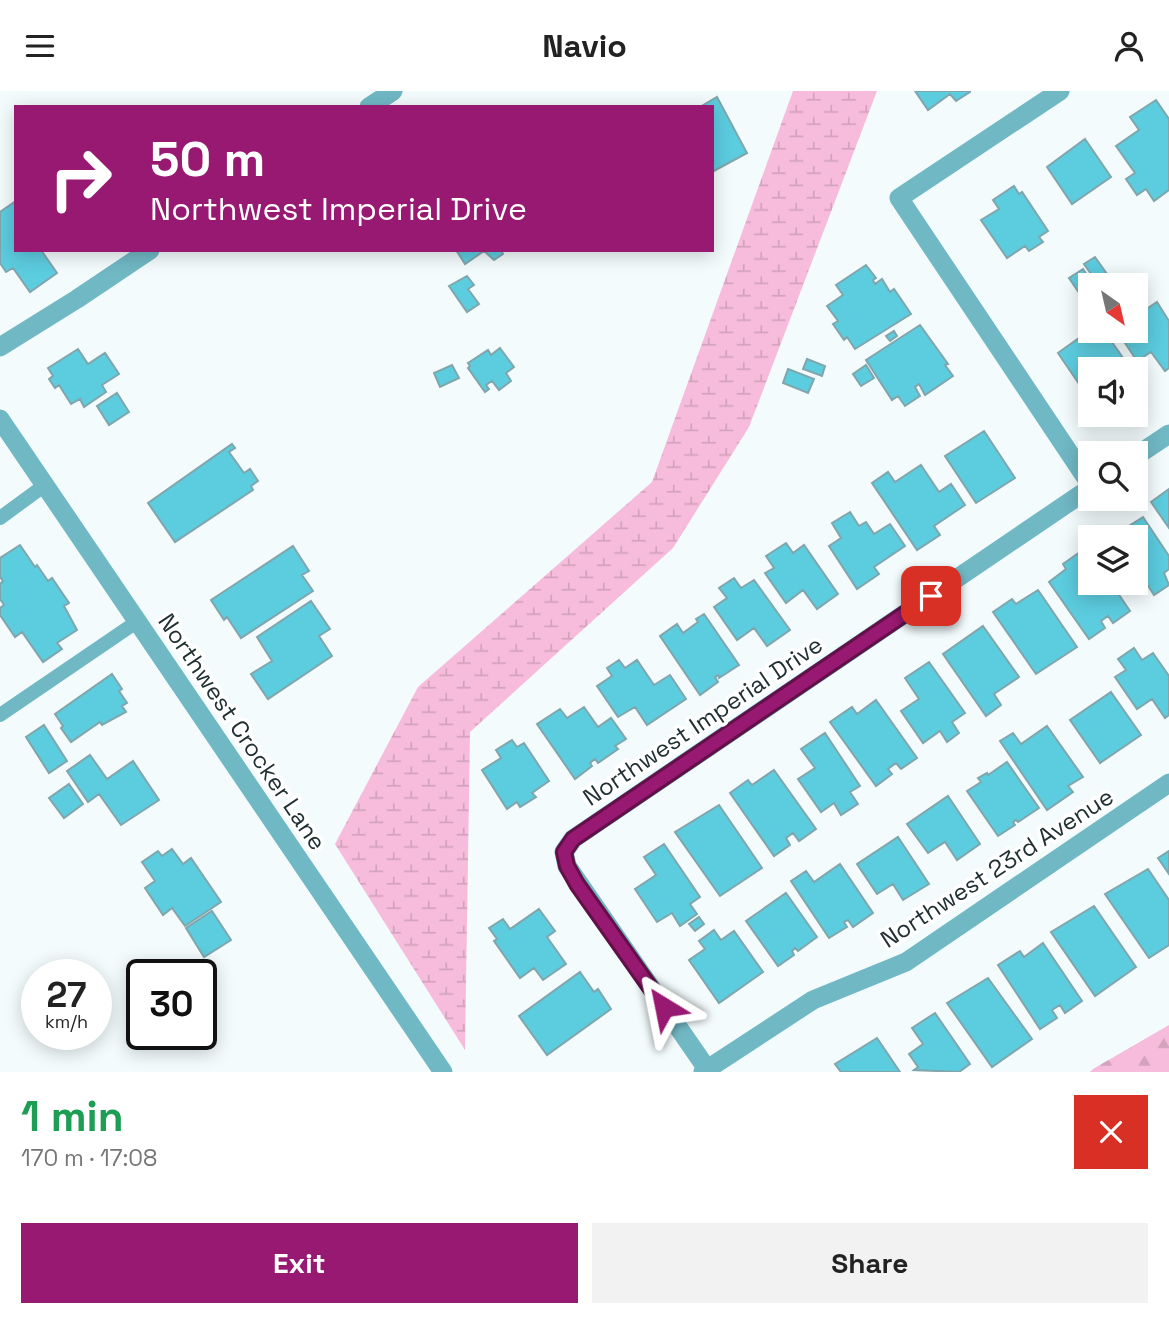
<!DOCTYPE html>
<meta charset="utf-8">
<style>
:root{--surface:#fff;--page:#f2f2f2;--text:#222;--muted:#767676;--accent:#981971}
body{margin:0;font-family:"Space Grotesk",sans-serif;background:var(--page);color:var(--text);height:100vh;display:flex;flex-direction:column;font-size:26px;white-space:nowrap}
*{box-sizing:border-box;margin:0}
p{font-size:23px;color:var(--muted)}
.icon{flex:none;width:38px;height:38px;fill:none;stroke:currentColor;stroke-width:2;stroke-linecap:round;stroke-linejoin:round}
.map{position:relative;height:981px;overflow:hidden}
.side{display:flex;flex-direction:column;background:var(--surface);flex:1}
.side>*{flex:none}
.top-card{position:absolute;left:14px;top:14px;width:700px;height:147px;border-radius:0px;box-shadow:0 4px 18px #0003;background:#981971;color:#fff;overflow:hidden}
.needle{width:46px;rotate:146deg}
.tools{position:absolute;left:1078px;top:182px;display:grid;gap:14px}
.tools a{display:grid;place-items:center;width:70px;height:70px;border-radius:0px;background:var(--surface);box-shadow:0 4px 18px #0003;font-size:35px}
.speed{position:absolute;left:21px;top:868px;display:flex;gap:14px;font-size:35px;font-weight:700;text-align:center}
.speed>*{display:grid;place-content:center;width:91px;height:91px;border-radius:50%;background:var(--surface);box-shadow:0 4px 18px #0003;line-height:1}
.speed small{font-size:18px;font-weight:400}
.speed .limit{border:4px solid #111;border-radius:10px;background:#fff;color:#111}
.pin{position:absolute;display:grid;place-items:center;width:60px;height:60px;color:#fff;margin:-30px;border-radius:14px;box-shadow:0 4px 10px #0006}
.me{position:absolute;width:77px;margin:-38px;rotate:325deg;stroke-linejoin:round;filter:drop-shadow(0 0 5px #0008)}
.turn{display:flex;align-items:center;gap:24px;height:147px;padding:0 21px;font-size:32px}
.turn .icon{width:91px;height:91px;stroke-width:2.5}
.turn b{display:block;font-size:49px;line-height:60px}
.round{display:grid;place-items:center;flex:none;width:74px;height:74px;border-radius:0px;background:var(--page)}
.summary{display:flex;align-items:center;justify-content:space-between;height:119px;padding:0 21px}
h1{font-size:42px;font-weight:700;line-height:52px;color:#1e9e55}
.button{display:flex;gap:14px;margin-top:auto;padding:14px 21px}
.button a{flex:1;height:80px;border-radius:0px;background:var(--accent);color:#fff;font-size:28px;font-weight:700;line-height:80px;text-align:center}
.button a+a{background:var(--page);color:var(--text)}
header{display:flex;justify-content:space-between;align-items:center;height:91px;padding:0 21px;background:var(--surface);font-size:32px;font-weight:700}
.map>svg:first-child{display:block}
.forest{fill:url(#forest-firs)}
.wetland{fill:url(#wetland-marsh)}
.building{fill:#5cccdf;stroke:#80a6ad;stroke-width:2}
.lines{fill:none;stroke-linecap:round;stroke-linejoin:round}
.service{stroke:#70b8c4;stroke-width:14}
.minor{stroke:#70b8c4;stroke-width:19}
.tertiary{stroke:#70b8c4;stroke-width:19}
.route-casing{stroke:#631049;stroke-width:18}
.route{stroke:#981971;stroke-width:12}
.labels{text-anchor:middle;stroke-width:7;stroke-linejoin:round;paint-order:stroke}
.street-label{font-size:24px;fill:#1f2f32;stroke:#fff}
</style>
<header><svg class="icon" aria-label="menu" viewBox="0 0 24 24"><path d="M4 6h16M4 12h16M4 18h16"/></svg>Navio<svg class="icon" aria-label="person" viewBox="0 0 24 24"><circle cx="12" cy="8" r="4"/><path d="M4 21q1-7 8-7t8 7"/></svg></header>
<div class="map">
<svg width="1169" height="981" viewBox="0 0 1169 981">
<defs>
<pattern id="forest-firs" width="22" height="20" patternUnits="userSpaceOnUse" patternTransform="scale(1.75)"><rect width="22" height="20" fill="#f7bcdc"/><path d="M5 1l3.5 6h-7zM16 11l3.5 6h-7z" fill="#d3a2bd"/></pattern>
<pattern id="wetland-marsh" width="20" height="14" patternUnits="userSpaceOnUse" patternTransform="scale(1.75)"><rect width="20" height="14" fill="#f7bcdc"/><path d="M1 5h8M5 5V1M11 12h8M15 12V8" fill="none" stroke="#d3a2bd"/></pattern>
</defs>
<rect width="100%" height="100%" fill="#f3fbfc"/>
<!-- forest -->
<path class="forest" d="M1169,934V981H1090L1093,978Z"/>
<!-- wetland -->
<path class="wetland" d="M793,0H877L749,336L673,457L470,641L465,959L335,753L418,596L652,391Z"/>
<!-- building -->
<path class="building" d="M915,0H970V1L956,10L950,3L928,19Z
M717,6L747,62L712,81V16H700Z
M1156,9L1169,28V99L1154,110L1146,98L1137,104L1126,88L1135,82L1116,55L1139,39L1130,26Z
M1085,48L1111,86L1072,113L1047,76Z
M1014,95L1019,103L1022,101L1048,140L1039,146L1043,151L1029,160L1025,155L1007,167L981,129L999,118L993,109Z
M16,110V159H41L57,182L30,201L13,177L6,181L0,172V121Z
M456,159H501L503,163L494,169L484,160L465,173Z
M1095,166L1107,183L1096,190L1084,173Z
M866,174L876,187L873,189L875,193L882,188L890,201L894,198L911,223L855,258L847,246L844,249L833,233L838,230L827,215L843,204L836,194Z
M1083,178L1094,194H1090V200L1082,206L1069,187Z
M467,185L474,194L468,198L479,213L467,221L449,195Z
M1157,211L1169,230V277L1165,280L1151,261L1137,270L1117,240H1136V225Z
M920,234L948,273L945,274L953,285L925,304L919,293L915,296L920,305L905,315L898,305L892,309L866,269Z
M1090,239L1104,240L1131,278H1090V309L1058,262Z
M894,240L897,245L890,250L886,245Z
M500,257L514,276L506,282L511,290L499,299L492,290L486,294L489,298L485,301L468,277L470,275L468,272L488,259L491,264Z
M78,258L88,273L105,262L119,283L102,294L106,301L84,316L80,308L71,313L59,294L55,297L49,288L53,285L48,277Z
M807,268L825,275L822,285L803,278Z
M452,274L459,287L440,296L434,282Z
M866,274L874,287L861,295L853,283Z
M788,278L814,288L808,302L783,292Z
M1136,286L1143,297L1136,302Z
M117,302L129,321L109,334L97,315Z
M984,340L1015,387L976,412L945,365Z
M232,353L235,357L229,361L244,382L250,378L258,390L251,395L253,399L175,451L148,412Z
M921,374L939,401L951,393L965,414L934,435L940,444L917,459L872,392L888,381L895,391Z
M1169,398V437L1151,411Z
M850,421L859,435L866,431L874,443L890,433L905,455L874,476L879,483L857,498L829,455L841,447L832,432Z
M1143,426L1169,465V478L1164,482L1169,494L1154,504L1147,493L1142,497L1139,491L1133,495L1131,492H1136V446H1126L1121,440Z
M786,452L793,462L804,454L838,503L817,518L803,499L786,512L765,482L774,477L766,465Z
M20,454L35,476L37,474L48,490L52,487L69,512L64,515L77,539L57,552L62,558L43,571L22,541L15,546L0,524V517L4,514L0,508V493L3,490L0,486V467Z
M293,455L309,480L302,484L313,500L241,547L227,526L224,529L211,509Z
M1087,456L1090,462V492H1111L1130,520L1113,532L1108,525L1101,530L1105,537L1089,548L1049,491L1066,478L1063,473Z
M734,487L741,497L754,489L790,539L767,555L754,537L737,549L714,516L727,507L719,497Z
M1038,499L1077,556L1036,583L993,521L1012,508L1016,513Z
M311,510L330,538L319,545L332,565L268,608L251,583L272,570L257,546Z
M704,523L739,574L719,587L718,584L715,586L718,591L700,604L660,545L677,533L683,542L698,531L696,528Z
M983,535L1019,586L994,603L1001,614L986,625L943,563Z
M1134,557L1142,569L1153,562L1169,585V624L1165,627L1152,608L1137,618L1115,586L1126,579L1118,568Z
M619,569L625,577L637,569L654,594L670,584L686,608L647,634L635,616L618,626L597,595L612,585L607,577Z
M929,571L965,622L952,631L959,642L947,651L940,640L923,652L901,620L919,608L905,587Z
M112,583L122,598L119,600L127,612L122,615L126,621L102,634L100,631L71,651L61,637L63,635L55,623Z
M1111,601L1141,644L1100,672L1070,629Z
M876,609L917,667L901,678L896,672L888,678L892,683L876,695L830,631L852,616L857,623Z
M584,616L598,636L611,627L626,648L615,655L618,658L598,672L595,668L590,672L592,675L575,688L537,633L560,618L567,627Z
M44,634L67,670L49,682L26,646Z
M1047,635L1083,686L1068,695L1073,701L1047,719L1000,650L1013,642L1021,653Z
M825,642L860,695L850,701L858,713L841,724L834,712L821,721L798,688L815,677L801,658Z
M512,649L517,656L524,652L549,690L532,702L536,706L520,716L517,711L507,718L482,679L501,667L496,659Z
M90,664L107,688L133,670L159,709L121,734L99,703L88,711L67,680Z
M1007,671L1039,717L1018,731L1016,729L1013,731L1015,734L998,745L967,700L981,691L978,687L987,682L988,684Z
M774,679L816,738L799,750L793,742L786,747L790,754L774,765L730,702L748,689L752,694Z
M69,693L83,713L64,727L49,707Z
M948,705L980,753L957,769L945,751L928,762L907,733Z
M719,714L762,777L720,805L675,741Z
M898,746L929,793L903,809L893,793L877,803L857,773Z
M664,753L700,806L690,813L697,823L680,835L672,822L657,831L635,798L656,784L644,766Z
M172,758L183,773L191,767L221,811L185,835L172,817L163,824L145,797L155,790L142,771L158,760L162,765Z
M1169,760V783L1158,767Z
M840,773L873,822L853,836L848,829L844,831L847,836L829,847L791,790L806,780L814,791Z
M1148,778L1169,809V854L1149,867L1105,803Z
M786,802L817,846L798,860L795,857L792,860L794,864L778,875L746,830Z
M1094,815L1136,876L1095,905L1051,841Z
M539,818L555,840L547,846L566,873L543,889L534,877L520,887L494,850L497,848L489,837L503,828L510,838Z
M212,820L231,849L204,866L186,837Z
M699,826L704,833L695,840L689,833Z
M714,839L721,849L734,840L763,881L719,912L689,869L705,858L699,850Z
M1043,852L1082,910L1065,922L1060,914L1052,919L1057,927L1040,938L998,874L1020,860L1024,866Z
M580,881L594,901L598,898L611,918L547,964L519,925Z
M988,887L1032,948L992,976L947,912Z
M935,922L970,973L959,981L914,979L918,976L909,963L923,953L912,937Z
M877,947L900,981H841L835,973Z"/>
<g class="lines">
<!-- service -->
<path class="service" d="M0,427L45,394
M0,624L138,530"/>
<!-- minor -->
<path class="minor" d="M1060,0L899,107L1090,393
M369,16L393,0
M0,256L77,208L150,159
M1136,365L1169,343
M707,978L567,775L564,761L573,748L1090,397
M703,981L813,909L906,871L1169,692"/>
<!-- tertiary -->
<path class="tertiary" d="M0,328L443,981"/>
</g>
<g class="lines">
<!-- route casing -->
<g class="route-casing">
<path id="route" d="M664,916L577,793L567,775L564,761L573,748L931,505"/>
</g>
<!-- route -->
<use href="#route" class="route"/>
</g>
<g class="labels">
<!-- street labels -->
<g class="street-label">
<text transform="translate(703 630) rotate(-34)" y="8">Northwest Imperial Drive</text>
<text transform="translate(242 641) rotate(56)" y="8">Northwest Crocker Lane</text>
<text transform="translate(997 777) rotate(-33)" y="8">Northwest 23rd Avenue</text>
</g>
</g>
</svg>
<div class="tools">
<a><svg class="needle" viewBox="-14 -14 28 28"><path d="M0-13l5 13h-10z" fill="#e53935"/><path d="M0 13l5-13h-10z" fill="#767676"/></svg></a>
<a><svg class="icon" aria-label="sound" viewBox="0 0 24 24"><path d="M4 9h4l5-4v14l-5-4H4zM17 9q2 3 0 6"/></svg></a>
<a><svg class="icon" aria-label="search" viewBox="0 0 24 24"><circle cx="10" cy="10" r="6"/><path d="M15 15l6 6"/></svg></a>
<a><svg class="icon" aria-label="layers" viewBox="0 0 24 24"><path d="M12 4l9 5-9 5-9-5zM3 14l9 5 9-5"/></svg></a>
</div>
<div class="speed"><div>27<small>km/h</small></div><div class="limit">30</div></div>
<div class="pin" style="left:931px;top:505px;background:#d93025"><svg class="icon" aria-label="arrive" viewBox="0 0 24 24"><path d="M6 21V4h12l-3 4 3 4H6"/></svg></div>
<svg class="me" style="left:664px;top:916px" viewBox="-20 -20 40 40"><path d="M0-17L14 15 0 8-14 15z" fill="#981971" stroke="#fff" stroke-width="4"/></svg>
<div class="top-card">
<div class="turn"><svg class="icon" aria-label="right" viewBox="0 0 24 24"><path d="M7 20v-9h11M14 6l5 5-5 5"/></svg><div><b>50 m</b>Northwest Imperial Drive</div></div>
</div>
</div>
<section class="side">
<div class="summary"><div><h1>1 min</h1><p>170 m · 17:08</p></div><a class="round" style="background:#d93025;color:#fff"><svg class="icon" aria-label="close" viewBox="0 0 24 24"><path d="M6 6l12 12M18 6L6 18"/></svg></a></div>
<div class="button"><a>Exit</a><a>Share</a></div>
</section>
